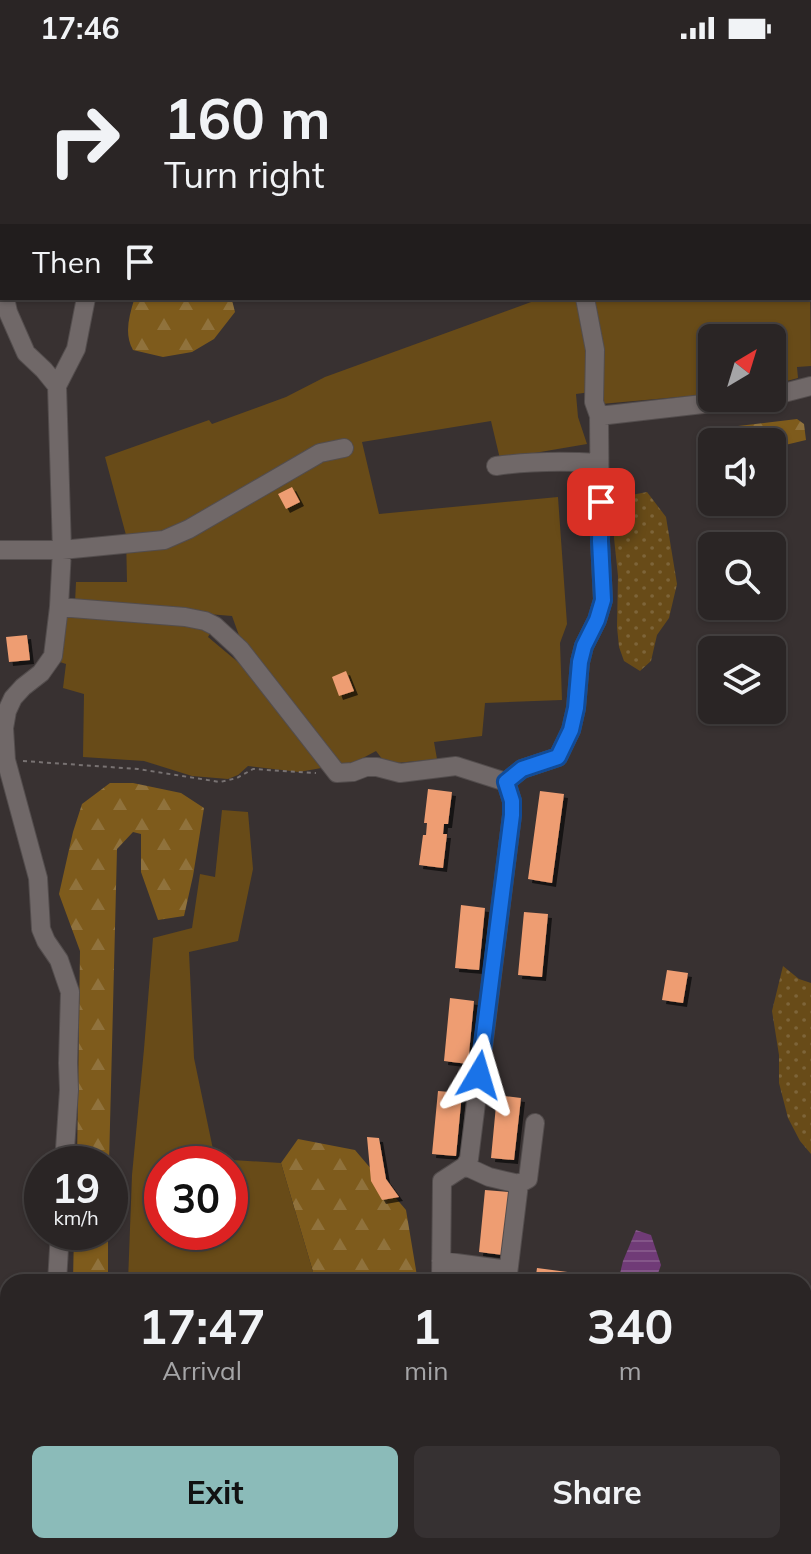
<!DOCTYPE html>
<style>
:root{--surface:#2a2525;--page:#363132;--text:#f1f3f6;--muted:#a5a5a7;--line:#464242;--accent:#8bbbb9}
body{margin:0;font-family:Mulish,sans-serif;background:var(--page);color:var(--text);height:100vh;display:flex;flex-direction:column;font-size:30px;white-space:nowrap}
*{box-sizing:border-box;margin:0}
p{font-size:26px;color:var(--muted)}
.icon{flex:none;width:44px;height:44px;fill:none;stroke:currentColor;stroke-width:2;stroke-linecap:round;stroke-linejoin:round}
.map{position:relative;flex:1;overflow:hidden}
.panel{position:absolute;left:0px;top:1218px;width:812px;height:280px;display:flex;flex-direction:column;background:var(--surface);border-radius:24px 24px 0 0;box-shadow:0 2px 6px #0004,0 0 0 2px var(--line)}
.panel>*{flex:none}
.guide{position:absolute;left:0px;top:0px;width:812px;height:244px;box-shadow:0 2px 6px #0004,0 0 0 2px var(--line);background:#2a2525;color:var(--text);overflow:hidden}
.needle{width:52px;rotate:38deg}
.tools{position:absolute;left:698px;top:268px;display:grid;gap:16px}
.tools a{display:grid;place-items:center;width:88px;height:88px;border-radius:12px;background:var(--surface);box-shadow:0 2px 6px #0004,0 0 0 2px var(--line);font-size:40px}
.speed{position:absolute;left:24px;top:1090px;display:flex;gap:16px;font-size:40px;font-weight:700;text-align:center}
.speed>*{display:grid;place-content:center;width:104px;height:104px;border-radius:50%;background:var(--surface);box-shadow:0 2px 6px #0004,0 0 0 2px var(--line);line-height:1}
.speed small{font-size:20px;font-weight:400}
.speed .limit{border:12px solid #d22;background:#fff;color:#111}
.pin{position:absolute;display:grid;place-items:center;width:68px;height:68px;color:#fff;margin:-34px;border-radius:16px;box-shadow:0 4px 12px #0006}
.me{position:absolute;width:88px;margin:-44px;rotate:7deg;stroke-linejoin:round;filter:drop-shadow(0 0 6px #0008)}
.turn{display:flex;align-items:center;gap:28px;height:168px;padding:0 32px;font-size:36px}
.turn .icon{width:104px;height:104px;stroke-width:2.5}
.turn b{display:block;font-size:56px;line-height:68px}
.then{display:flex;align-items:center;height:76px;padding:0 32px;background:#0003;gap:16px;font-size:30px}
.eta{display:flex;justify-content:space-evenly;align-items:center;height:136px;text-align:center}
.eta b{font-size:48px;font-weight:700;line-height:56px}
.button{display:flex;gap:16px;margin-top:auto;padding:16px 32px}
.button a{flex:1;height:92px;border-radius:12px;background:var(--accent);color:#111;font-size:32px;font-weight:700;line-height:92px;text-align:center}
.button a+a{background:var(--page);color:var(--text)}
.status{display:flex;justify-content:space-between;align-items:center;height:56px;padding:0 40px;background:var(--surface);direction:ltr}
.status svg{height:22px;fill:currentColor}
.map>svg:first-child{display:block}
.grass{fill:url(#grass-dots)}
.forest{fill:url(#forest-firs)}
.garden{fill:#684b18;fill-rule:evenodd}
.water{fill:url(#water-rules)}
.building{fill:#ee9d72;filter:url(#shadow)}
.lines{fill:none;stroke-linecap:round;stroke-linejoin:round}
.minor-casing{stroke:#534d4d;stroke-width:20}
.path{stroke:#787272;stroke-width:2;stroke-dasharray:4 4;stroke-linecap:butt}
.minor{stroke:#706868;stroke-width:18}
.route-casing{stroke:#114b97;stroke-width:20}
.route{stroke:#1a73e8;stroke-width:14}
</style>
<div class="status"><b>17:46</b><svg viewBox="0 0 49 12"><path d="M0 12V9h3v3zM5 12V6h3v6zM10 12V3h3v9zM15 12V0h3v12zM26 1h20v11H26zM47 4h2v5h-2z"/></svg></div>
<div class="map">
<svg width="811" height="1498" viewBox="0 0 811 1498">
<defs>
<pattern id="grass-dots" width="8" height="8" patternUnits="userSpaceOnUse" patternTransform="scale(2)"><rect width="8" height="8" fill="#684b18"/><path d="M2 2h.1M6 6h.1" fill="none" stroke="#7d6439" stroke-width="1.8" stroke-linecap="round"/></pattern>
<pattern id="forest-firs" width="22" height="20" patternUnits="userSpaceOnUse" patternTransform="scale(2)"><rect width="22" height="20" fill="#7e5b1c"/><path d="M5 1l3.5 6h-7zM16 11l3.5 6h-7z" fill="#90723c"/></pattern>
<pattern id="water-rules" width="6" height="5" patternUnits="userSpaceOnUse" patternTransform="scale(2)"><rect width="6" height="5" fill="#703b77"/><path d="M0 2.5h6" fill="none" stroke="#845689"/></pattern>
<filter id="shadow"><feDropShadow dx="4" dy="4" stdDeviation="0" flood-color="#0009"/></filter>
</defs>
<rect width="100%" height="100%" fill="#383131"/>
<!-- grass -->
<path class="grass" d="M647,436L666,461L677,528L669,562L657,579L651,605L640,615L624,605L619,591L617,571L618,520L614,482L615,453L621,441Z
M783,910L799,923L811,927V1098L800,1085L788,1062L779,1027V999L772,955Z"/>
<!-- forest -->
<path class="forest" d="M140,242H226L232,244L235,256L214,283L192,296L163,301L133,294C124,278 129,261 134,244Z
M797,363L804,368L806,384L781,390H772V386H747L737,383L738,370Z
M110,727H133L181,737L204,752L193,820L184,860L158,864L141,816V778L133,776L117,793L109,1108H77L80,895L59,838L73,776L82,748Z
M298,1083L355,1094L406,1154L418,1226H316L281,1107Z
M74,1176H108V1226H73Z"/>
<!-- garden -->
<path class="garden" d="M810,225L811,310L797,311L798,322L772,329V282H712V338L601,348L598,335L576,338L578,361L587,388L500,403L491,365L362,386L379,458L558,441L567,568L560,587L562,644L485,647L482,680L434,686L437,703L386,708L376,695L346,711L339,710L241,585L232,560L75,547L76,526H127L126,479L105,401L209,364L212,368L286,341L325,321L542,242H810Z
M65,558L187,567L211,576L208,581L239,607L270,640L327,711L299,716L248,710L238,719L228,723L192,720L144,705L83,701L84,638L63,632L66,608L60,606Z
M222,754L248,756L253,813L238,885L189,896L194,1002L215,1103L281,1107L316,1226H128L132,1119L144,993L153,882L192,872L200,818L215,821ZM162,1108H230V1176H162Z
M10,1490H206L263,1498H10Z
M494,1490H603L640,1498H482Z"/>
<!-- water -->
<path class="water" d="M636,1174L651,1179L661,1209L655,1226H618L623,1205Z"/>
<!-- building -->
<path class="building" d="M292,431L300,446L286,453L278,438Z
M27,579L30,604L9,606L6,581Z
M346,615L354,635L339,640L332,621Z
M428,733L452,736L448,768H444L443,778H447L443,812L419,809L423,779H426L427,767H424Z
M540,735L564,738L552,827L528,823Z
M461,849L485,852L479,914L455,912Z
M524,856L548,858L542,921L518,919Z
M667,914L688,917L683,947L662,944Z
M450,942L474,945L468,1008L444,1005Z
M438,1035L462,1037L456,1100L432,1098Z
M497,1039L521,1042L514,1104L491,1102Z
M367,1081L379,1082L386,1123L399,1141L382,1144L371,1125Z
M485,1134L509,1136L503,1199L479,1196Z
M537,1212L598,1220L597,1226L555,1222V1226H535Z"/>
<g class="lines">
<!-- minor casing -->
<g class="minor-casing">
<path id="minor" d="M120,0L121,2
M25,2L26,0
M700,2L701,0
M0,106L2,110
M810,111H811
M0,158L2,148
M0,181L2,209
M5,242L8,256L26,297L44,314L57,330
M772,340L811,330
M599,360L755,342
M496,410C531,405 564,405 599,407
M0,494H62L164,484L189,473L320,397L344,392
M59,551L185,561L205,565L215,570L240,593L337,717L353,716L366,711H377L400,717L456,710L506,726
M506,726L522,713L558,701L571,674L576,652L580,606L584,590L597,564L603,544L600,485L599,360L594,346L595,294L585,242
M64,1108L69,1034L68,1007L70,936L59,904L46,885L41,873L38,822L6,704L4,672L7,655L13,642L23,631L41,617L53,600L59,551L62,494L57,330L76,293L86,242
M465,1110L489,1121L519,1128L528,1123L535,1067
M441,1205L508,1214
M57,1226L60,1176
M441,1226L442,1125L465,1110L469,1103L512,759V745L506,726
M507,1226L519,1128
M804,1350L811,1351
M0,1354L8,1360
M0,1381L8,1374
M0,1460H8
M804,1482L811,1479
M650,1490L659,1497L663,1498
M276,1498L279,1490
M771,1498L788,1490"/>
</g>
<!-- path -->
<path class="path" d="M23,705L138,713L220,726L237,722L253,713L316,717
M439,1490L444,1498
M456,1490H464"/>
<!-- minor -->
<use href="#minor" class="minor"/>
</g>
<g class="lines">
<!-- route casing -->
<g class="route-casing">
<path id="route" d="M479,1019L512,759V745L506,726L522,713L558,701L571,674L576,652L580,606L584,590L597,564L603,544L600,485L601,446"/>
</g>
<!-- route -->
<use href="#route" class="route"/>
</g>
</svg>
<div class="tools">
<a><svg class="needle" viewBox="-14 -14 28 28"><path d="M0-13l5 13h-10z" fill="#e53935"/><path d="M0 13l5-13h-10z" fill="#a5a5a7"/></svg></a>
<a><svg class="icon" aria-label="sound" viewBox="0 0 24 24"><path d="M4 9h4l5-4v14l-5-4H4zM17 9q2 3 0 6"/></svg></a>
<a><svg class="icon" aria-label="search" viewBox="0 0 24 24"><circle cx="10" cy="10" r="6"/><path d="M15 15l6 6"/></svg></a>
<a><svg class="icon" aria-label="layers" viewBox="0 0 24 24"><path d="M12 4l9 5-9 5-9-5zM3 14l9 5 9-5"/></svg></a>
</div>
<div class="speed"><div>19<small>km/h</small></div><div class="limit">30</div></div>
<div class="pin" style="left:601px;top:446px;background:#d93025"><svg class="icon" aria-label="arrive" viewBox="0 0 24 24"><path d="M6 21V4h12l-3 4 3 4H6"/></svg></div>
<svg class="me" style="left:479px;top:1019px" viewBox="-20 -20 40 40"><path d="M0-17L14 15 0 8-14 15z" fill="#1a73e8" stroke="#fff" stroke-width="4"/></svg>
<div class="guide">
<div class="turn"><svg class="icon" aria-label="right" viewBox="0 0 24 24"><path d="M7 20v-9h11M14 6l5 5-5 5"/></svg><div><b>160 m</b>Turn right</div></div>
<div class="then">Then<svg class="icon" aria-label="arrive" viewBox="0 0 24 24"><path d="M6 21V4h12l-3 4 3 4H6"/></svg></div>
</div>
<section class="panel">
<div class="eta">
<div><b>17:47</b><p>Arrival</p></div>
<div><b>1</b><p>min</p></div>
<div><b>340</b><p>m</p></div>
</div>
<div class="button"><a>Exit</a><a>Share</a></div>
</section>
</div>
